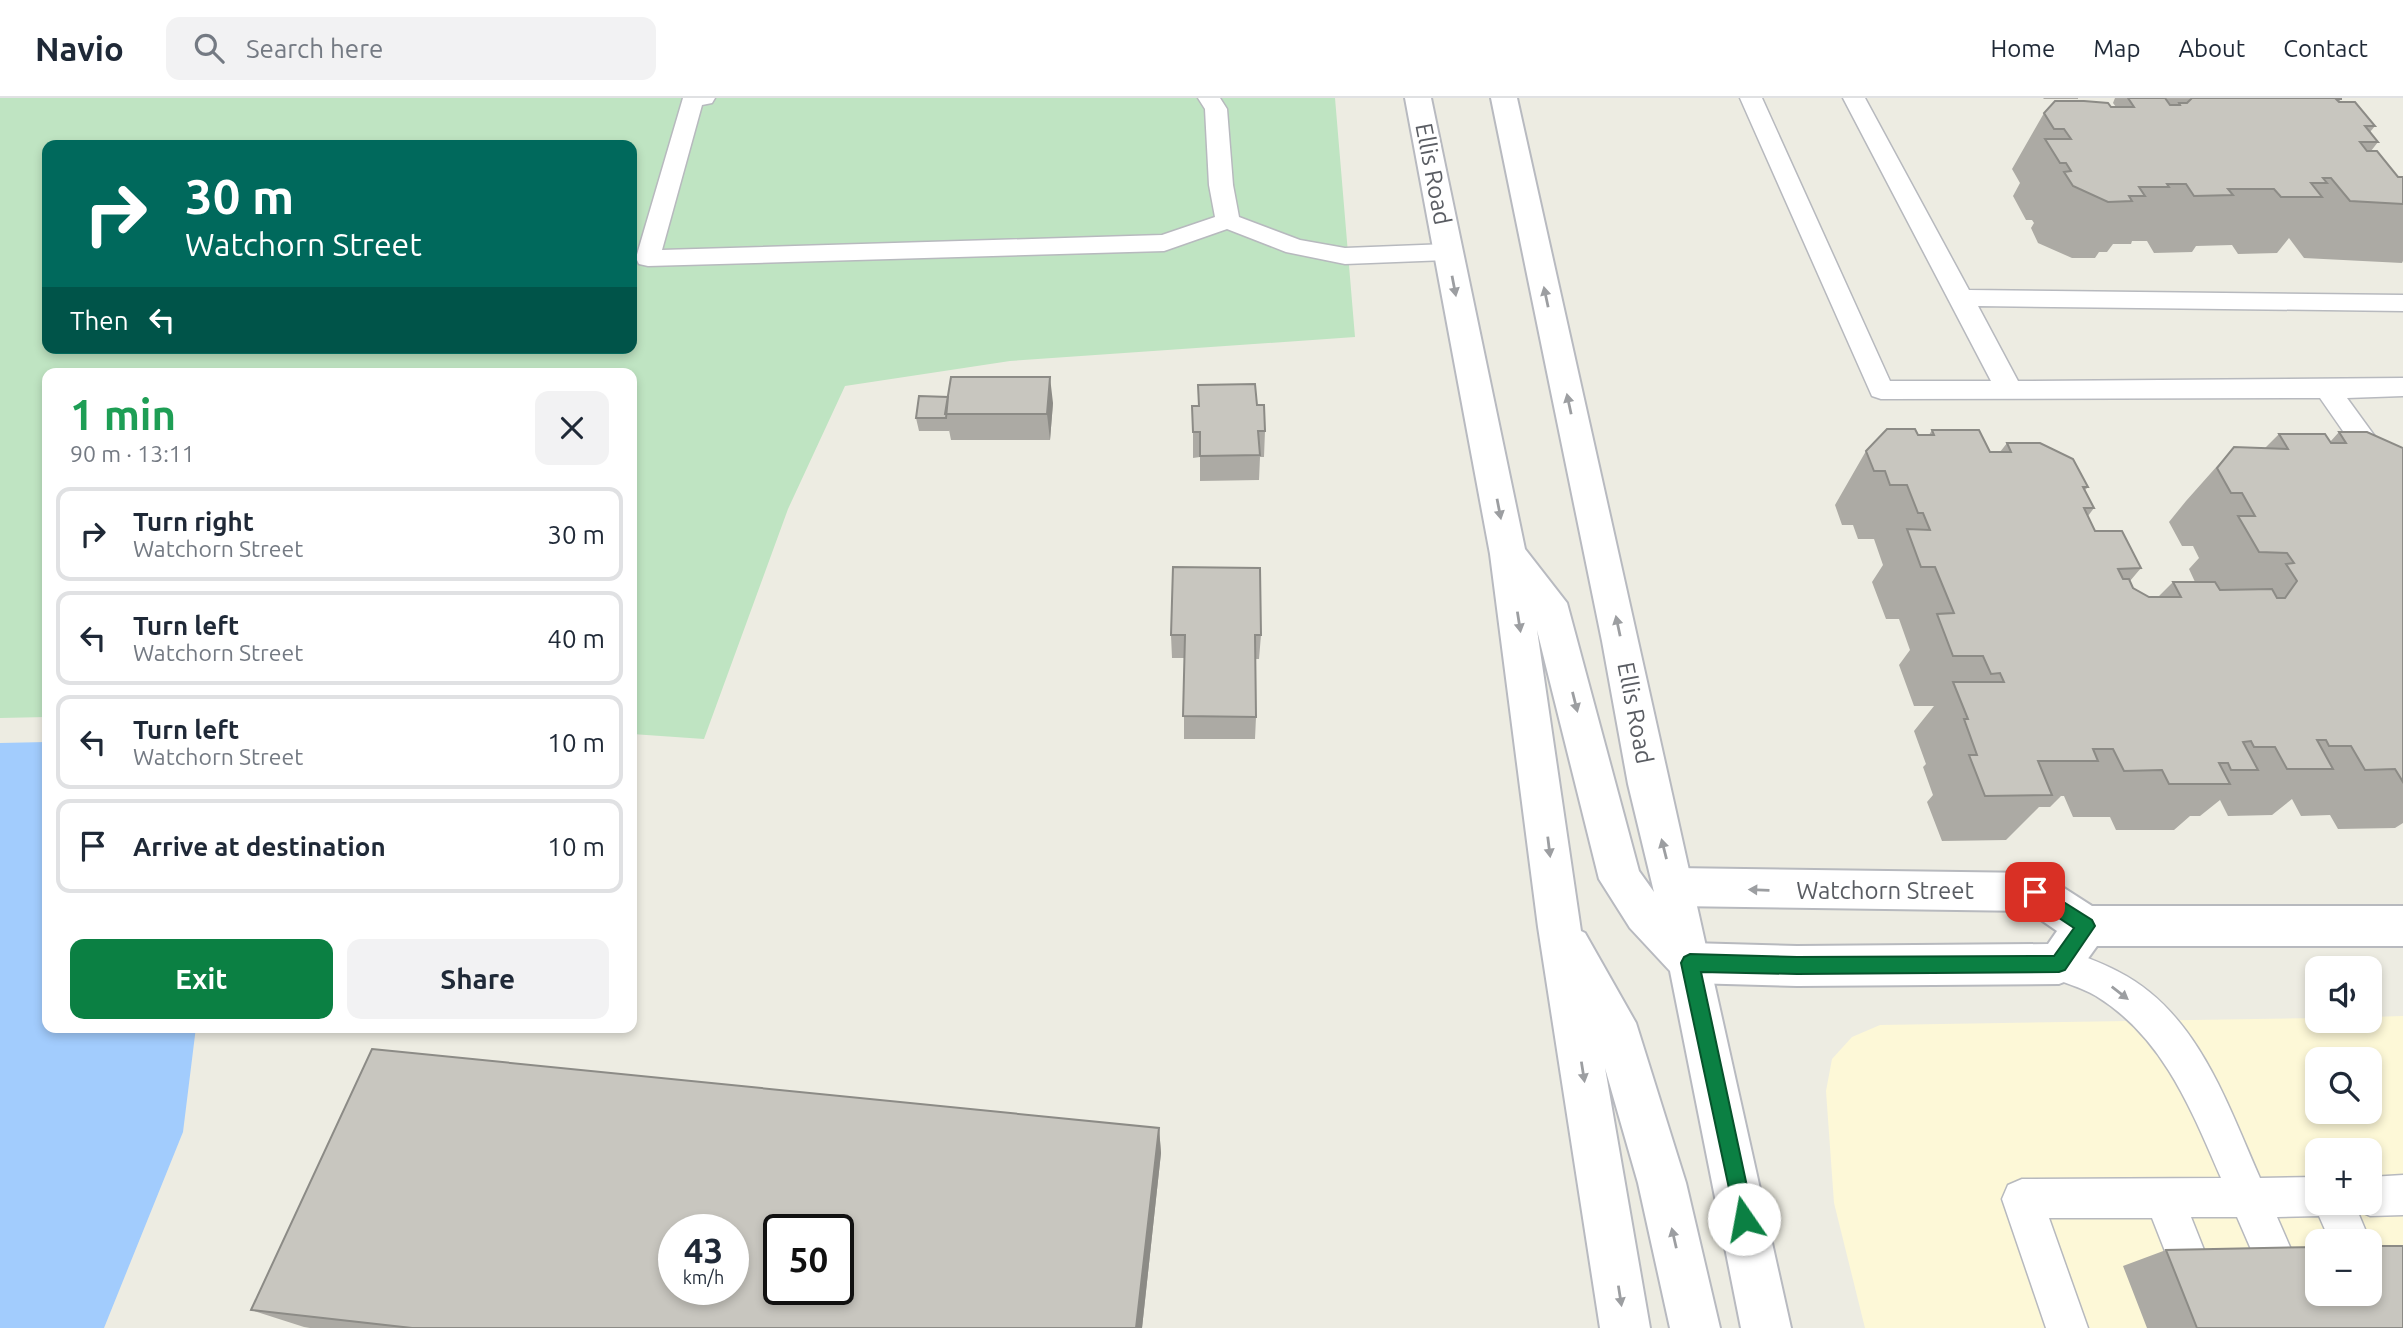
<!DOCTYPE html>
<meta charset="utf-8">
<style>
:root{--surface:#fff;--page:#f2f2f3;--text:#1f2937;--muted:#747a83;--line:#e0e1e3;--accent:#0b8043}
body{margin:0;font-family:Ubuntu,sans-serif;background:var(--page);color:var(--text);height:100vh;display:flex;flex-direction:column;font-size:26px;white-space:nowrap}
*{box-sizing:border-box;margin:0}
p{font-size:23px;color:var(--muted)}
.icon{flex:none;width:38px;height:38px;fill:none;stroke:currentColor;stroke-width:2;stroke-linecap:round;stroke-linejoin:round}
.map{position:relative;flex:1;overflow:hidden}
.side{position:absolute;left:42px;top:270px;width:595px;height:665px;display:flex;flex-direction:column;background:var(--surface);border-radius:14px;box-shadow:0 4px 10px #0003}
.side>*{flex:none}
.banner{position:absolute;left:42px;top:42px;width:595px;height:214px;border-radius:14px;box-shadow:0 4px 10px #0003;background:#00695c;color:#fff;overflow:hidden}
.buttons{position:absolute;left:2305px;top:858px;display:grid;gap:14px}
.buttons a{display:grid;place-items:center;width:77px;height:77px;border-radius:14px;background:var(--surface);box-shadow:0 4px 10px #0003;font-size:35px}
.speed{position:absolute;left:658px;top:1116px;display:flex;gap:14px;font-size:35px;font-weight:700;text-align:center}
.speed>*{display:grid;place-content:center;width:91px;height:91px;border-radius:50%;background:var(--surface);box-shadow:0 4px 10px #0003;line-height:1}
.speed small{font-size:18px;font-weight:400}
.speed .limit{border:4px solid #111;border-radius:10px;background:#fff;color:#111}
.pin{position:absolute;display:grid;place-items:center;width:60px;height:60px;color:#fff;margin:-30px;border-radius:14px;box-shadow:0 4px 10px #0006}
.me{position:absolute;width:77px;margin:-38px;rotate:348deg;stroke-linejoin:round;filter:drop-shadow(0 0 5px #0008)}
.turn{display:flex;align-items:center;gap:24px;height:147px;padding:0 28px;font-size:32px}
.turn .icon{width:91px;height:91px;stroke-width:2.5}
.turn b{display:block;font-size:49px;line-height:60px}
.then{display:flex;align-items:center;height:66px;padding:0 28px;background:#0003;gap:14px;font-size:26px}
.round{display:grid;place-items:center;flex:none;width:74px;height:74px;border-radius:14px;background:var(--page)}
.headline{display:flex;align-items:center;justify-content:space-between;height:119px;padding:0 28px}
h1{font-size:42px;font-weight:600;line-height:52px;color:#1e9e55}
.action{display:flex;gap:14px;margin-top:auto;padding:14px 28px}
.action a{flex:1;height:80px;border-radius:14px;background:var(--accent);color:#fff;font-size:28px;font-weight:600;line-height:80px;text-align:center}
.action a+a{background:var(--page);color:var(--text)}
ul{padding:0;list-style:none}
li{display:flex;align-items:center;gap:21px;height:94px;margin:0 14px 10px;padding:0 14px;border:4px solid var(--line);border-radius:14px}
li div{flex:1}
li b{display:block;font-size:26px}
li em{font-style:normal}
header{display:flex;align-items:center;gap:42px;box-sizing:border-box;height:98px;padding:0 35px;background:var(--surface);border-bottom:2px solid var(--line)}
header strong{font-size:33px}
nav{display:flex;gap:38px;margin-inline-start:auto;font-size:24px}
.search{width:490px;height:63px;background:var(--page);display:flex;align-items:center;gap:18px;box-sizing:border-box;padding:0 24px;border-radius:14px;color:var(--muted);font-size:26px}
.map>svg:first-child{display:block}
.commercial{fill:#fdf8d7;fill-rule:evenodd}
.green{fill:#bfe4c2;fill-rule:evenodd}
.water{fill:#a2ccfd}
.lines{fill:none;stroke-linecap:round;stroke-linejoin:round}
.service-casing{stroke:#b7b9be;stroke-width:3}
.minor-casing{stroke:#b7b9be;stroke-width:4}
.secondary-casing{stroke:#b8bac0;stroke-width:4}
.service{fill:#fff;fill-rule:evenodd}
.minor{fill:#fff;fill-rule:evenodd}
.secondary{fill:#fff;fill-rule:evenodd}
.wall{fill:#acaaa4}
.shaded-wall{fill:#8c8b86}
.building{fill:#c8c6bf;stroke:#8c8b86;stroke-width:2;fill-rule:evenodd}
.oneway{fill:#9c9ea1}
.route{fill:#0b8043;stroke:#07532c;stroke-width:2}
.labels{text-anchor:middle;stroke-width:5;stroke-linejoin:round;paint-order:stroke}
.street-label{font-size:24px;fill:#5a5d63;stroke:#fff}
</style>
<header>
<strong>Navio</strong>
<div class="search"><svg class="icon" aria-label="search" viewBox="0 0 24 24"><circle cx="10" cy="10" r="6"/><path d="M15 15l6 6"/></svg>Search here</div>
<nav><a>Home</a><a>Map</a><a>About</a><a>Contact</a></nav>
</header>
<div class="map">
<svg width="2403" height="1230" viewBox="0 0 2403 1230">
<rect width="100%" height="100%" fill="#edece2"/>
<!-- commercial -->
<path class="commercial" d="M2403,918V1230H1865L1834,1105L1826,993L1832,961L1852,939L1880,927L2317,920V922H2370V919ZM2317,961H2370V1013H2317ZM2317,1052H2370V1104H2317ZM2317,1143H2370V1195H2317Z"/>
<!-- green -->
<path class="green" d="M0,0H1335L1355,239L1010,263L845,288L788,411L704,641L632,636V275H47V619L0,620ZM47,47H632V250H47Z"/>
<!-- water -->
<path class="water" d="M47,644V929H196L183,1034L104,1230H0V645Z"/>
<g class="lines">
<!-- service casing -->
<g class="service-casing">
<path id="service" d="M683,0H715L712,5L702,7L662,152L1162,137L1215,119L1209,87L1205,11L1198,0H1220L1227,11L1233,87L1239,119L1300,142L1345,150L1447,146L1456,149L1459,154L1456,159L1447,162L1345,166L1286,154L1227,131L1164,153L648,168L639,166L636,160Z
M1740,0H1762L1890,283H1991L1843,0H1865L1969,192L2403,197V213L1978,208L2018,283L2403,280V298L2347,300L2403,377V408L2393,405L2320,300L1881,301L1872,298Z
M2059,849C2079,857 2101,864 2119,874C2197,914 2227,1005 2260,1080L2317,1079V1104H2370V1079L2403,1077V1117L2370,1118L2357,1112L2370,1143V1144L2330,1143L2319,1118L2277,1119L2297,1165L2291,1179L2277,1185L2263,1179L2237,1119H2191L2210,1167L2204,1181L2190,1187L2176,1181L2152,1120H2049L2088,1230H2046L2002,1101L2008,1087L2022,1081L2221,1080C2191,1011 2163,939 2096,898C2081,889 2062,884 2046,878L2041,866L2046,854Z"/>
</g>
<!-- minor casing -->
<g class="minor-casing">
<path id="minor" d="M1674,770L2035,775L2050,781L2092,808H2403V848H2097L2074,880L2059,886L1797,888L1690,885L1675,879L1668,865L1675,851L1690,845L1797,848L2048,846L2057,833L2028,813L1674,808L1659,802L1653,789L1659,776Z"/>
</g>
<!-- secondary casing -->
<g class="secondary-casing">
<path id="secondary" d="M1405,0H1431L1525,451L1567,505L1639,773L1654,794L1628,686L1602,543L1491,0H1517L1791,1230H1741L1670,873L1630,830L1599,781L1537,532L1581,833L1585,835L1636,925L1686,1085L1720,1230H1670L1638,1085L1605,970L1650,1230H1600L1538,829L1490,456Z"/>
</g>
<!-- service -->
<use href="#service" class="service"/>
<!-- minor -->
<use href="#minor" class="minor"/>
<!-- secondary -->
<use href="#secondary" class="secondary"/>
</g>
<!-- wall -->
<path class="wall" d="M2043,0H2078V1H2044Z
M2115,0H2341V1L2339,4L2375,28L2370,34L2378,44L2371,53L2398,79H2403V163L2402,165L2304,160L2289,140L2277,155L2238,156L2232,147L2196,148L2192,154L2154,155L2147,143H2132L2131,146H2113L2107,154H2099L2095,160H2072L2038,145L2031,130L2034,125L2032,122H2026L2013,98L2020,85L2012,71L2044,15L2116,9L2113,5Z
M919,298L1053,305L1050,342H951L949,332V333H919L916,320Z
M1257,307L1265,333L1264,359H1260L1259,382L1200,383V359L1193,360V333Z
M1932,332L1990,354H2000L2007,345L2088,389L2085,392L2094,410L2088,418L2095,433L2141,470L2130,483L2133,490L2149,499H2158L2173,484H2195L2189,471L2199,460L2193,448H2182L2169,424L2186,403L2234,349L2265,350L2279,336L2330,344L2339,334L2403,350V725L2395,730L2338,731L2330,717L2301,718L2292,701L2272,717L2228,718L2220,702L2200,718H2190L2174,732H2116L2110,719H2073L2064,698H2061L2050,709H2039L2006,742L1942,743L1927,704L1933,697L1923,669L1926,666L1914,633L1934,608H1914L1899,567L1910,552L1899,521H1886L1872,484L1883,467L1874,441H1858L1853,427H1842L1835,407L1866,353L1918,337H1929Z
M1171,537H1261L1259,561H1255L1256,619L1255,641H1184V560H1172Z
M1159,1030L1161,1055L1142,1230H310L304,1229L251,1212Z
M2166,1152L2403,1230H2147L2123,1168Z"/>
<!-- shaded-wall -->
<path class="shaded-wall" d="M1050,279L1053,305L1050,342L1047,316Z
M1159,1030L1161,1055L1142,1230H1136Z"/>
<!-- building -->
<path class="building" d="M2128,0H2165L2170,7H2180L2179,5H2187L2192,0H2341V1H2336L2339,4H2355L2375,28H2365L2378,44H2360L2367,53H2377L2398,79H2403V106L2350,103L2331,80H2323L2327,85H2311L2322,99H2281L2274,91H2228L2233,97L2194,98L2186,86H2167L2169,89H2139L2145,98H2129L2132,103L2108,104L2073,88L2064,74L2071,73L2066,65H2060L2045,41H2071L2064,31H2054L2044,15L2055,3H2084L2108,5L2111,9H2134Z
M951,279H1050L1047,316H945Z
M1255,286L1257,307H1264L1265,333H1258L1260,357L1200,358V334H1193L1192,308H1199L1198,287Z
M919,298L948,299L946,320H916Z
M1887,331H1915L1918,337H1934L1932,332H1979L1990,354H2011L2007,345H2040L2073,361L2088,389H2083L2094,410H2084L2095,433H2122L2141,470L2118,471L2123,481H2129L2133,490L2149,499H2181L2173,484H2215L2220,492L2272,491L2277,500H2285L2297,483L2286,466L2294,465L2287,455L2259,454L2238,418H2255L2242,395H2231L2217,370L2234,349L2288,351L2279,336H2325L2331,345H2346L2339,334H2367L2403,350V684L2395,671L2365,672L2351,648H2329L2326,642H2317L2333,671H2287L2275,649H2254L2251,643L2243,644L2258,672H2231L2228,665H2219L2230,686H2169L2162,672L2124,673L2113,651H2093L2098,663H2038L2052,697L1985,698L1969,657H1977L1964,621H1968L1953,584H2004L2000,575L1991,576L1983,558H1953L1937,516L1954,515L1935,469H1921L1907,431L1930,432L1923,415H1918L1907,387H1890L1885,373H1874L1866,353Z
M1173,469L1260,470L1261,537H1255L1256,619L1183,618L1185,537H1171Z
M372,951L1159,1030L1136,1230H412L251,1212ZM674,1132H733V1192H674ZM779,1132H838V1192H779Z
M2370,1148H2403V1230H2197L2166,1152L2317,1149V1195H2370Z"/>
<!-- one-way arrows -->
<defs><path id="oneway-solid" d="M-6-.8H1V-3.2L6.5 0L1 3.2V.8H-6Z" transform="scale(1.75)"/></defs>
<g class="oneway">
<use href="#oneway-solid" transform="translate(1454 188) rotate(79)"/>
<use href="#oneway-solid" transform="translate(1546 199) rotate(-102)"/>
<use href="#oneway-solid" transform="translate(1569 306) rotate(-102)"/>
<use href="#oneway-solid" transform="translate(1499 411) rotate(79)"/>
<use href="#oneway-solid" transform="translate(1519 524) rotate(81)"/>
<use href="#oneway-solid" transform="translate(1618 528) rotate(-102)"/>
<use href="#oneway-solid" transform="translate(1575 604) rotate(76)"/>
<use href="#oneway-solid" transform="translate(1549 749) rotate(83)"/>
<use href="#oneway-solid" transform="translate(1664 751) rotate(-104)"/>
<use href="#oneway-solid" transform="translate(1759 792) rotate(-178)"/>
<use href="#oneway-solid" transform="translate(2120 895) rotate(38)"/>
<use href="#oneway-solid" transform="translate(1583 974) rotate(81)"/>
<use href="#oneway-solid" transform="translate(1674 1140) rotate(-103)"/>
<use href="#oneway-solid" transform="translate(1620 1198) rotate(81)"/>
</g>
<!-- route -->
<path class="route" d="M2035,786L2092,822L2095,828L2065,872L2059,874L1797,876L1701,874L1754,1121L1751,1128L1744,1131L1737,1128L1681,865L1684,859L1690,856L1797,859L2054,858L2074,830L2029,800L2027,794L2029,788Z"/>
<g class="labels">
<!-- street labels -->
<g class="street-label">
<text transform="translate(1433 76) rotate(79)" y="8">Ellis Road</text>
<text transform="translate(1635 615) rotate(79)" y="8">Ellis Road</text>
<text x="1885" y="801">Watchorn Street</text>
</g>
</g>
</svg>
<div class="buttons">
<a><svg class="icon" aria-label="sound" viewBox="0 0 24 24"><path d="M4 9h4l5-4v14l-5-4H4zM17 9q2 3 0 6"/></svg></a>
<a><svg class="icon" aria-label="search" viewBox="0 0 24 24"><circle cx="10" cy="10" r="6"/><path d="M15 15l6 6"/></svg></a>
<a>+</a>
<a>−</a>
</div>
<div class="speed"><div>43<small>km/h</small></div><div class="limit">50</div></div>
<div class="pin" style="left:2035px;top:794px;background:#d93025"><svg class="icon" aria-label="arrive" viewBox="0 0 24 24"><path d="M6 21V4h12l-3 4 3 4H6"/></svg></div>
<svg class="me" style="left:1744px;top:1121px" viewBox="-20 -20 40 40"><circle r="19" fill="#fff"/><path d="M0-13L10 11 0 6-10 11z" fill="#0b8043"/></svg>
<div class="banner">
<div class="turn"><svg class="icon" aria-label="right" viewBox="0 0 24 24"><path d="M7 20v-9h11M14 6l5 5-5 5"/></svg><div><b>30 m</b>Watchorn Street</div></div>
<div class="then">Then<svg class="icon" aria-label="left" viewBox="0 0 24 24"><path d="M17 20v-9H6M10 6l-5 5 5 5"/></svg></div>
</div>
<section class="side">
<div class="headline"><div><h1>1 min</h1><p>90 m · 13:11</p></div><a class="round"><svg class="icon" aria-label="close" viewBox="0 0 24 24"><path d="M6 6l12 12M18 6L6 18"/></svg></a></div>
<ul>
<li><svg class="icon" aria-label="right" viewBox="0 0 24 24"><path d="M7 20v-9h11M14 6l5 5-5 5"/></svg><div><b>Turn right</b><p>Watchorn Street</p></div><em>30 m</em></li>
<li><svg class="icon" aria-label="left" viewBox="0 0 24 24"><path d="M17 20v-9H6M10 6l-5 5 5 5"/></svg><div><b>Turn left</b><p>Watchorn Street</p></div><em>40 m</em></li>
<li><svg class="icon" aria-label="left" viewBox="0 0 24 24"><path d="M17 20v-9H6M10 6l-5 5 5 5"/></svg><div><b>Turn left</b><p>Watchorn Street</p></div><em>10 m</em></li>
<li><svg class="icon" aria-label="arrive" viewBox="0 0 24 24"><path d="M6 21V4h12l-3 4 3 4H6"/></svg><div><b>Arrive at destination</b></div><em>10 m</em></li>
</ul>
<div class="action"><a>Exit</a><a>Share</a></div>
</section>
</div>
